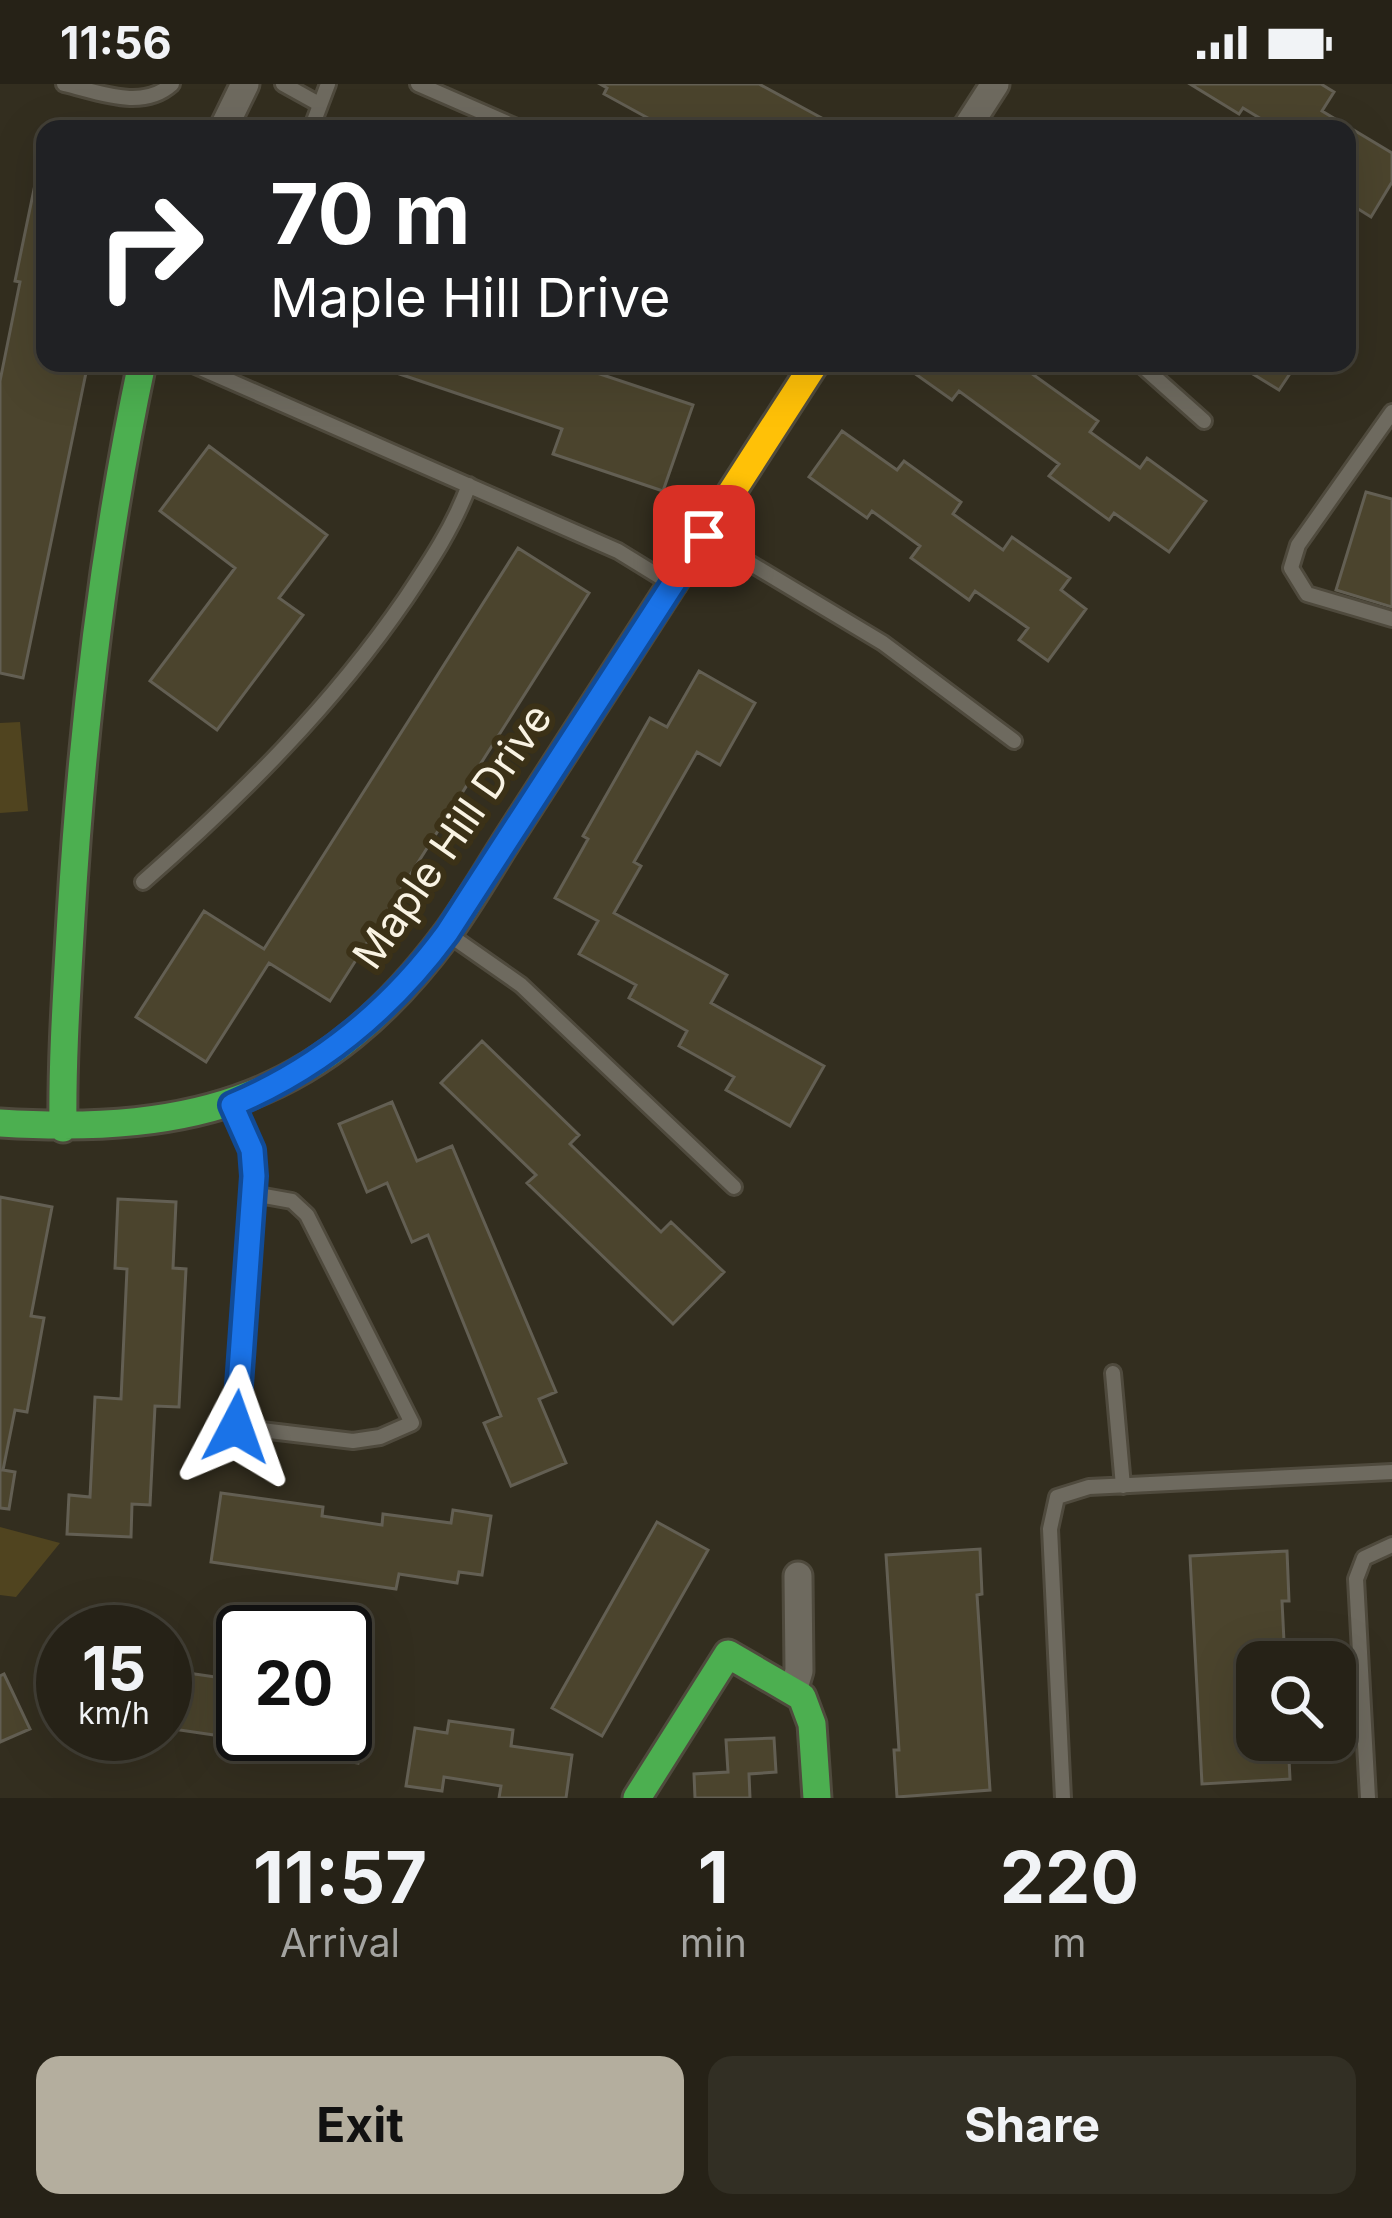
<!DOCTYPE html>
<style>
:root{--surface:#262217;--page:#322f24;--text:#f1f3f6;--muted:#a4a4a1;--line:#423f36;--accent:#b4ae9e}
body{margin:0;font-family:Inter,sans-serif;background:var(--page);color:var(--text);height:100vh;display:flex;flex-direction:column;font-size:45px;white-space:nowrap}
*{box-sizing:border-box;margin:0}
p{font-size:39px;color:var(--muted)}
.icon{flex:none;width:66px;height:66px;fill:none;stroke:currentColor;stroke-width:2;stroke-linecap:round;stroke-linejoin:round}
.map{position:relative;height:1714px;overflow:hidden}
.panel{display:flex;flex-direction:column;background:var(--surface);flex:1}
.panel>*{flex:none}
.hud{position:absolute;left:36px;top:36px;width:1320px;height:252px;border-radius:24px;box-shadow:0 12px 48px #0002,0 0 0 3px var(--line);background:#202124;color:#fff;overflow:hidden}
.fabs{position:absolute;left:1236px;top:1557px;display:grid;gap:24px}
.fabs a{display:grid;place-items:center;width:120px;height:120px;border-radius:24px;background:var(--surface);box-shadow:0 12px 48px #0002,0 0 0 3px var(--line);font-size:60px}
.speed{position:absolute;left:36px;top:1521px;display:flex;gap:24px;font-size:60px;font-weight:700;text-align:center}
.speed>*{display:grid;place-content:center;width:156px;height:156px;border-radius:50%;background:var(--surface);box-shadow:0 12px 48px #0002,0 0 0 3px var(--line);line-height:1}
.speed small{font-size:30px;font-weight:400}
.speed .limit{border:6px solid #111;border-radius:18px;background:#fff;color:#111}
.pin{position:absolute;display:grid;place-items:center;width:102px;height:102px;color:#fff;margin:-51px;border-radius:24px;box-shadow:0 6px 18px #0006}
.me{position:absolute;width:132px;margin:-66px;rotate:4deg;stroke-linejoin:round;filter:drop-shadow(0 0 9px #0008)}
.turn{display:flex;align-items:center;gap:42px;height:252px;padding:0 36px;font-size:54px}
.turn .icon{width:156px;height:156px;stroke-width:2.5}
.turn b{display:block;font-size:84px;line-height:102px}
.eta{display:flex;justify-content:space-evenly;align-items:center;height:204px;text-align:center}
.eta b{font-size:72px;font-weight:700;line-height:84px}
.cta{display:flex;gap:24px;margin-top:auto;padding:24px 36px}
.cta a{flex:1;height:138px;border-radius:24px;background:var(--accent);color:#111;font-size:48px;font-weight:700;line-height:138px;text-align:center}
.cta a+a{background:var(--page);color:var(--text)}
.status{display:flex;justify-content:space-between;align-items:center;height:84px;padding:0 60px;background:var(--surface);direction:ltr}
.status svg{height:33px;fill:currentColor}
.map>svg:first-child{display:block}
.green{fill:#50441f}
.building{fill:#4b442d;stroke:#635f53;stroke-width:3}
.lines{fill:none;stroke-linecap:round;stroke-linejoin:round}
.lane-casing{stroke:#4f4a3d;stroke-width:20}
.street-casing{stroke:#4f4a3d;stroke-width:33}
.fast-casing{stroke:#4f4a3d;stroke-width:33}
.slow-casing{stroke:#4f4a3d;stroke-width:33}
.lane{stroke:#6e6a5f;stroke-width:14}
.street{stroke:#6e6a5f;stroke-width:27}
.fast{stroke:#4caf50;stroke-width:27}
.slow{stroke:#ffc107;stroke-width:27}
.route-casing{stroke:#114b97;stroke-width:30}
.route{stroke:#1a73e8;stroke-width:21}
.labels{text-anchor:middle;stroke-width:12;stroke-linejoin:round;paint-order:stroke}
.street-label{font-size:42px;fill:#f9f3e3;stroke:#3b3117}
</style>
<div class="status"><b>11:56</b><svg viewBox="0 0 49 12"><path d="M0 12V9h3v3zM5 12V6h3v6zM10 12V3h3v9zM15 12V0h3v12zM26 1h20v11H26zM47 4h2v5h-2z"/></svg></div>
<div class="map">
<svg width="1392" height="1714" viewBox="0 0 1392 1714">
<rect width="100%" height="100%" fill="#332e1f"/>
<!-- green -->
<path class="green" d="M20,638L28,727L0,729V639Z
M0,1443L60,1459L16,1513L0,1511Z"/>
<!-- building -->
<path class="building" d="M600,0H759L842,45H668L604,10L607,4Z
M1190,0H1321L1334,8L1322,27L1392,69V98L1371,133L1347,118V45H1278L1243,24L1239,30Z
M44,57L45,279H88L23,594L0,589V297L20,198L15,197Z
M367,279H567L693,321L663,407L553,370L562,345Z
M900,279H1017L1098,337L1090,348L1140,384L1147,374L1206,417L1169,468L1114,429L1109,436L1049,392L1059,380L959,307L952,316Z
M1235,279H1297L1279,306Z
M842,347L897,386L904,377L961,418L953,430L1003,466L1012,453L1070,494L1061,506L1086,525L1048,577L1019,556L1028,544L975,507L969,516L911,474L920,462L872,427L867,434L809,393Z
M209,362L327,451L279,514L303,531L217,646L150,597L235,484L160,427Z
M1366,408L1392,415V523L1336,506Z
M518,464L589,509L330,917L269,879L206,978L136,933L204,827L264,865Z
M699,587L755,619L720,681L697,668L634,778L641,782L614,829L727,891L711,919L824,982L790,1042L726,1006L734,993L679,962L687,947L629,914L636,901L579,870L598,837L555,814L588,755L583,752L650,634L667,643Z
M482,957L579,1051L570,1060L661,1148L671,1138L724,1188L673,1240L527,1099L536,1091L441,999Z
M392,1018L417,1077L452,1062L556,1308L539,1315L566,1379L511,1402L484,1339L501,1332L428,1151L412,1158L387,1099L367,1108L339,1040Z
M0,1113L52,1123L31,1232L44,1234L27,1328L15,1326L3,1386L15,1388L9,1425L0,1424Z
M118,1115L176,1118L173,1184L186,1185L179,1323L155,1322L150,1421L132,1420L131,1453L67,1450L69,1411L90,1413L95,1313L121,1315L127,1185L115,1184Z
M221,1409L323,1423L322,1432L382,1441L383,1430L451,1439L453,1426L491,1432L482,1491L459,1488L457,1499L399,1490L396,1505L211,1478Z
M657,1438L708,1466L602,1652L552,1624Z
M980,1465L982,1510L977,1511L990,1706L897,1713L894,1666H899L886,1471Z
M1287,1467L1289,1517H1282L1285,1578H1257V1656H1288L1290,1695L1202,1700L1190,1472Z
M56,1566L63,1567V1624L51,1623Z
M181,1588L243,1597V1650H249L248,1656L173,1645Z
M4,1590L30,1645L0,1658V1592Z
M345,1619L368,1623L358,1679L283,1667L285,1650H345Z
M449,1637L513,1646L511,1662L572,1671L566,1714H499L501,1702L444,1693L442,1707L406,1702L415,1644L447,1649Z
M774,1654L776,1688L749,1690L750,1714H695L694,1690L728,1688L726,1656Z"/>
<g class="lines">
<!-- lane casing -->
<g class="lane-casing">
<path id="lane" d="M64,0C99,8 142,27 172,0
M283,0L319,20
M418,0L521,45
M311,45L328,0
M189,279L618,467L670,499
M1139,279L1204,337
M1392,328L1298,461L1291,484L1307,510L1392,535
M708,454L883,559L1014,657
M143,798C241,712 332,622 406,514C430,478 454,442 469,401
M451,852L521,901L734,1103
M233,1021L252,1066L254,1092L236,1343L353,1357L380,1353L412,1339L307,1131L292,1117L253,1110
M1113,1289L1123,1402
M1063,1714L1050,1445L1057,1413L1089,1403L1392,1388
M1368,1714L1356,1495L1364,1474L1392,1461"/>
</g>
<!-- street casing -->
<g class="street-casing">
<path id="street" d="M223,45L245,0
M966,45L995,0
M793,1607L799,1587L798,1492"/>
</g>
<!-- fast casing -->
<g class="fast-casing">
<path id="fast" d="M0,1039C197,1051 324,1014 446,851C471,817 492,779 515,744C568,662 621,580 673,499
M63,1044C62,974 67,904 71,833C82,646 103,462 142,279
M637,1714L728,1570L802,1613L812,1640L817,1714"/>
</g>
<!-- slow casing -->
<g class="slow-casing">
<path id="slow" d="M673,499L815,279"/>
</g>
<!-- lane -->
<use href="#lane" class="lane"/>
<!-- street -->
<use href="#street" class="street"/>
<!-- fast -->
<use href="#fast" class="fast"/>
<!-- slow -->
<use href="#slow" class="slow"/>
</g>
<g class="lines">
<!-- route casing -->
<g class="route-casing">
<path id="route" d="M236,1343L254,1092L252,1066L232,1021C320,984 391,925 447,849L704,452"/>
</g>
<!-- route -->
<use href="#route" class="route"/>
</g>
<g class="labels">
<!-- street labels -->
<g class="street-label">
<text transform="translate(452 752) rotate(-55)" y="15">Maple Hill Drive</text>
</g>
</g>
</svg>
<div class="fabs">
<a><svg class="icon" aria-label="search" viewBox="0 0 24 24"><circle cx="10" cy="10" r="6"/><path d="M15 15l6 6"/></svg></a>
</div>
<div class="speed"><div>15<small>km/h</small></div><div class="limit">20</div></div>
<div class="pin" style="left:704px;top:452px;background:#d93025"><svg class="icon" aria-label="arrive" viewBox="0 0 24 24"><path d="M6 21V4h12l-3 4 3 4H6"/></svg></div>
<svg class="me" style="left:236px;top:1343px" viewBox="-20 -20 40 40"><path d="M0-17L14 15 0 8-14 15z" fill="#1a73e8" stroke="#fff" stroke-width="4"/></svg>
<div class="hud">
<div class="turn"><svg class="icon" aria-label="right" viewBox="0 0 24 24"><path d="M7 20v-9h11M14 6l5 5-5 5"/></svg><div><b>70 m</b>Maple Hill Drive</div></div>
</div>
</div>
<section class="panel">
<div class="eta">
<div><b>11:57</b><p>Arrival</p></div>
<div><b>1</b><p>min</p></div>
<div><b>220</b><p>m</p></div>
</div>
<div class="cta"><a>Exit</a><a>Share</a></div>
</section>
